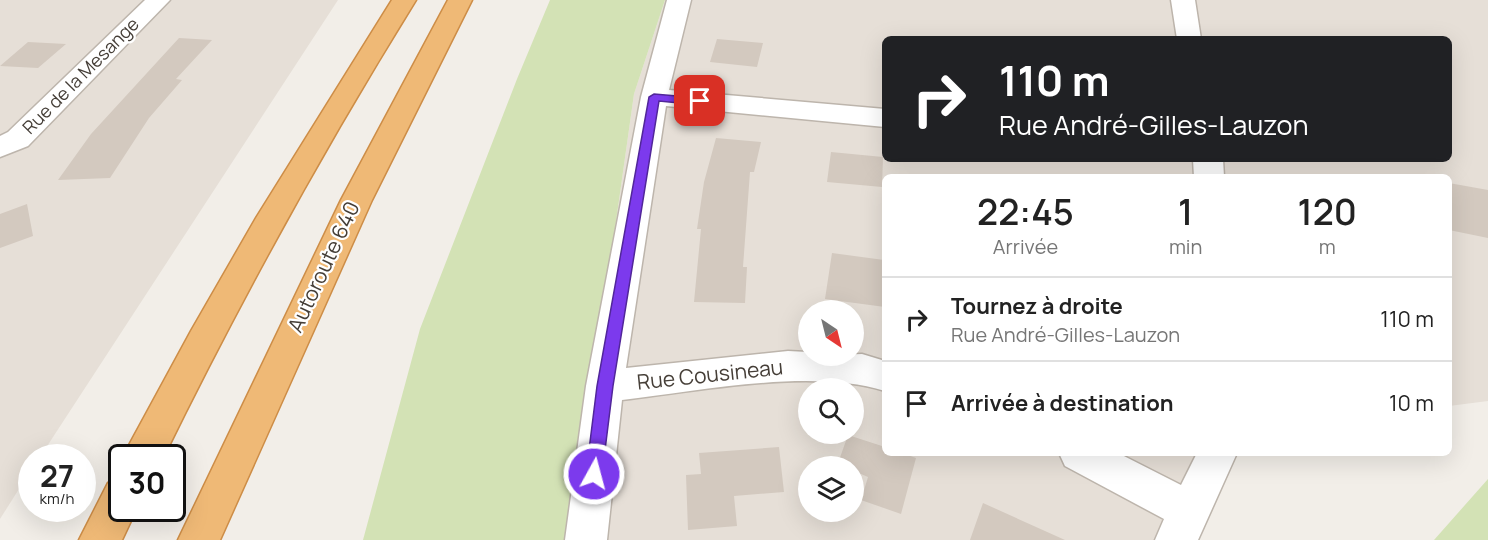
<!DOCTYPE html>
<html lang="fr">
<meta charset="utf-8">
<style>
:root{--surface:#fff;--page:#f2f2f2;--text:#222;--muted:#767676;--line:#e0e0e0}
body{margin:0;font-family:Manrope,sans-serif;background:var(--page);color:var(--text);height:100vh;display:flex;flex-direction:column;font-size:22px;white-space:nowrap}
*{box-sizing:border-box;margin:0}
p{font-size:20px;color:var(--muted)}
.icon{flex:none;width:33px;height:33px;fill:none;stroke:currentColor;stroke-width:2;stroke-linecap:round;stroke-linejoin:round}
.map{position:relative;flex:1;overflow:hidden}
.panel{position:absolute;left:882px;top:174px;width:570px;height:282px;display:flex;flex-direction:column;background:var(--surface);border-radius:9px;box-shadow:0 6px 24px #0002}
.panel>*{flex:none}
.top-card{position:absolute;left:882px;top:36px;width:570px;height:126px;border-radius:9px;box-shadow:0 6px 24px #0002;background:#202124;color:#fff;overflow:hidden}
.needle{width:39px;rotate:145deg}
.tools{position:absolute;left:798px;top:300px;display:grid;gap:12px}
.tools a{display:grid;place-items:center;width:66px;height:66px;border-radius:50%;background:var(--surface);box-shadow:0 6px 24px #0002;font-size:30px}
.speed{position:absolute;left:18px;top:444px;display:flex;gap:12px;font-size:30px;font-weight:700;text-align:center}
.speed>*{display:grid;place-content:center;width:78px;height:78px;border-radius:50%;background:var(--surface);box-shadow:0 6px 24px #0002;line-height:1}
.speed small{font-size:15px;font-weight:400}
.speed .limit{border:3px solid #111;border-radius:9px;background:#fff;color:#111}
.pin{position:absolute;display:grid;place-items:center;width:51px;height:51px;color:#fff;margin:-26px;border-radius:12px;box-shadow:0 3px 9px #0006}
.me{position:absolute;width:66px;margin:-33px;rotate:7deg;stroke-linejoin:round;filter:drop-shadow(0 0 4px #0008)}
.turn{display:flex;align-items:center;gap:21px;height:126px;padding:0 18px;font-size:27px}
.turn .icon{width:78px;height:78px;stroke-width:2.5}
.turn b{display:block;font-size:42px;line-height:51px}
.eta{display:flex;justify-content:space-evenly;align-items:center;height:102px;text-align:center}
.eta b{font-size:36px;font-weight:600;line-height:42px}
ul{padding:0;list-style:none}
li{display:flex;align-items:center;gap:18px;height:84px;padding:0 18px;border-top:2px solid var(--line)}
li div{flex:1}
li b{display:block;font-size:22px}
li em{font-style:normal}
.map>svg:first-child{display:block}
.residential{fill:#e6dfd7;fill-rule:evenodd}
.green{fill:#d3e2b5}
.building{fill:#d3c9bf}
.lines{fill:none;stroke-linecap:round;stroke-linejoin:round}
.street-casing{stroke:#bdb5ac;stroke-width:3}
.highway-casing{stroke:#cd8d47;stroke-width:3}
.street{fill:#fff;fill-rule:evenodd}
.highway{fill:#efb976;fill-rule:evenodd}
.route{fill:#7c3aed;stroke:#51269a;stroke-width:1.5}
.labels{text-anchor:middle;stroke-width:4.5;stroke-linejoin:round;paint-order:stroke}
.far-street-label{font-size:18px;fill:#453e37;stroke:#fff}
.street-label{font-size:21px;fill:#453e37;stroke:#fff}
</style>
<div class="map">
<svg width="1488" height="540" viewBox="0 0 1488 540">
<rect width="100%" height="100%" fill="#f2eee8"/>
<!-- residential -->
<path class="residential" d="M0,0H338L40,457L32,458L31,470L0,519Z
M665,0H1488V401L1449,406V177H885V453H1218L1175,540H571L634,94ZM885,39H1449V159H885ZM808,310H854V356H808ZM808,388H854V434H808ZM808,466H854V512H808Z"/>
<!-- green -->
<path class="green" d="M550,0H665L634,94L571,540H363L420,329L517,79Z
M1488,479V540H1434Z"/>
<!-- building -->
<path class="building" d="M179,38L212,40L176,79L182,80L149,118L110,178L58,180L91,134Z
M717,39L763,43L757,67L710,62Z
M28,42L66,44L38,68L0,66Z
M716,138L761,142L754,172H750L743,267H747L745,303L694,302L701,229H697L704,182Z
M831,152L883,157L882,187L827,182Z
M1449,183L1488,190V238L1449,230Z
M27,204L33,236L0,248V214Z
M832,253L884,260L883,279L885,280V307L825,299Z
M848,435L885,447V453H902L916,458L901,514L861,500L868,477L854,471V466H837Z
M779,447L784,492L734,496L737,526L688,530L686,475L701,474L699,453Z
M983,503L1065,540H970Z"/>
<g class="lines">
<!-- street casing -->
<g class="street-casing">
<path id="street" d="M145,0H170L28,146L0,157V136L8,132Z
M667,0H691L669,90L885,109V127L666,106L626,368L788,351L808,352V356L862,354L885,361V391C810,368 700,391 622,400L607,540H565L586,386L641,97Z
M1171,0H1195L1201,39H1177Z
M1193,159H1223L1224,177H1194Z
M1059,453H1118L1181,485L1197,453H1237L1198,540H1155L1164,519L1065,466Z"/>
</g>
<!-- highway casing -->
<g class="highway-casing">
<path id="highway" d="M392,0H416C324,148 240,301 163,458H122L191,331L256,218Z
M448,0H472L372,200L220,540H178L341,200Z
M122,478V508H137L122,540H79L108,483Z"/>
</g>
<!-- street -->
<use href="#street" class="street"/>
<!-- highway -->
<use href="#highway" class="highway"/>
</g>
<!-- route -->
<path class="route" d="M654,94L700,98L706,101L700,105L659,101L613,386L602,474L600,479L594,482L588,479L586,474L597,386L649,97Z"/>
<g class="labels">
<!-- far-street labels -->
<g class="far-street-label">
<text transform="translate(81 76) rotate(-45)" y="6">Rue de la Mesange</text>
</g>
<!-- street labels -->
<g class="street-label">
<text transform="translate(324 267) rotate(-65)" y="7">Autoroute 640</text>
<text transform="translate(710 375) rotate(-6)" y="7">Rue Cousineau</text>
</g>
</g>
</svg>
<div class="tools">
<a><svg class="needle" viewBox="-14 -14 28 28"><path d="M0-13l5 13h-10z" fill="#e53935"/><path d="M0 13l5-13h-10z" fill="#767676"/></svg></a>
<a><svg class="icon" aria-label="search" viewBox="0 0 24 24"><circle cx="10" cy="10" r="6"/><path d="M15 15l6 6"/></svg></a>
<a><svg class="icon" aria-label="layers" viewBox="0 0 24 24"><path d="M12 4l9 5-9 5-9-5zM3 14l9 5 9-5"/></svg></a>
</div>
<div class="speed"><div>27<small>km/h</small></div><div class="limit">30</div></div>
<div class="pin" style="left:700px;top:101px;background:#d93025"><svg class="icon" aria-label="arrive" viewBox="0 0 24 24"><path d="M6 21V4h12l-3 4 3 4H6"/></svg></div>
<svg class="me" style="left:594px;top:474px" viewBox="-20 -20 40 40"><circle r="17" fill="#7c3aed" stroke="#fff" stroke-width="3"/><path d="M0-11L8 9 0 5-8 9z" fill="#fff"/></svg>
<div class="top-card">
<div class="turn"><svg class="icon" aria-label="right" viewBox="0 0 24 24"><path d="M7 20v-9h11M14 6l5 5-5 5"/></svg><div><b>110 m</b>Rue André-Gilles-Lauzon</div></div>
</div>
<section class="panel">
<div class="eta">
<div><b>22:45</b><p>Arrivée</p></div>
<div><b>1</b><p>min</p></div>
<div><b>120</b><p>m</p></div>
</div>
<ul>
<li><svg class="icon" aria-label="right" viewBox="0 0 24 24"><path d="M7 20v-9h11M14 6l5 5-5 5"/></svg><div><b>Tournez à droite</b><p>Rue André-Gilles-Lauzon</p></div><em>110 m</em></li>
<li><svg class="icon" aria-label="arrive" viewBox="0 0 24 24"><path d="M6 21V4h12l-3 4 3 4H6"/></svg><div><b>Arrivée à destination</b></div><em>10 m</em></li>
</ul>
</section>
</div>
